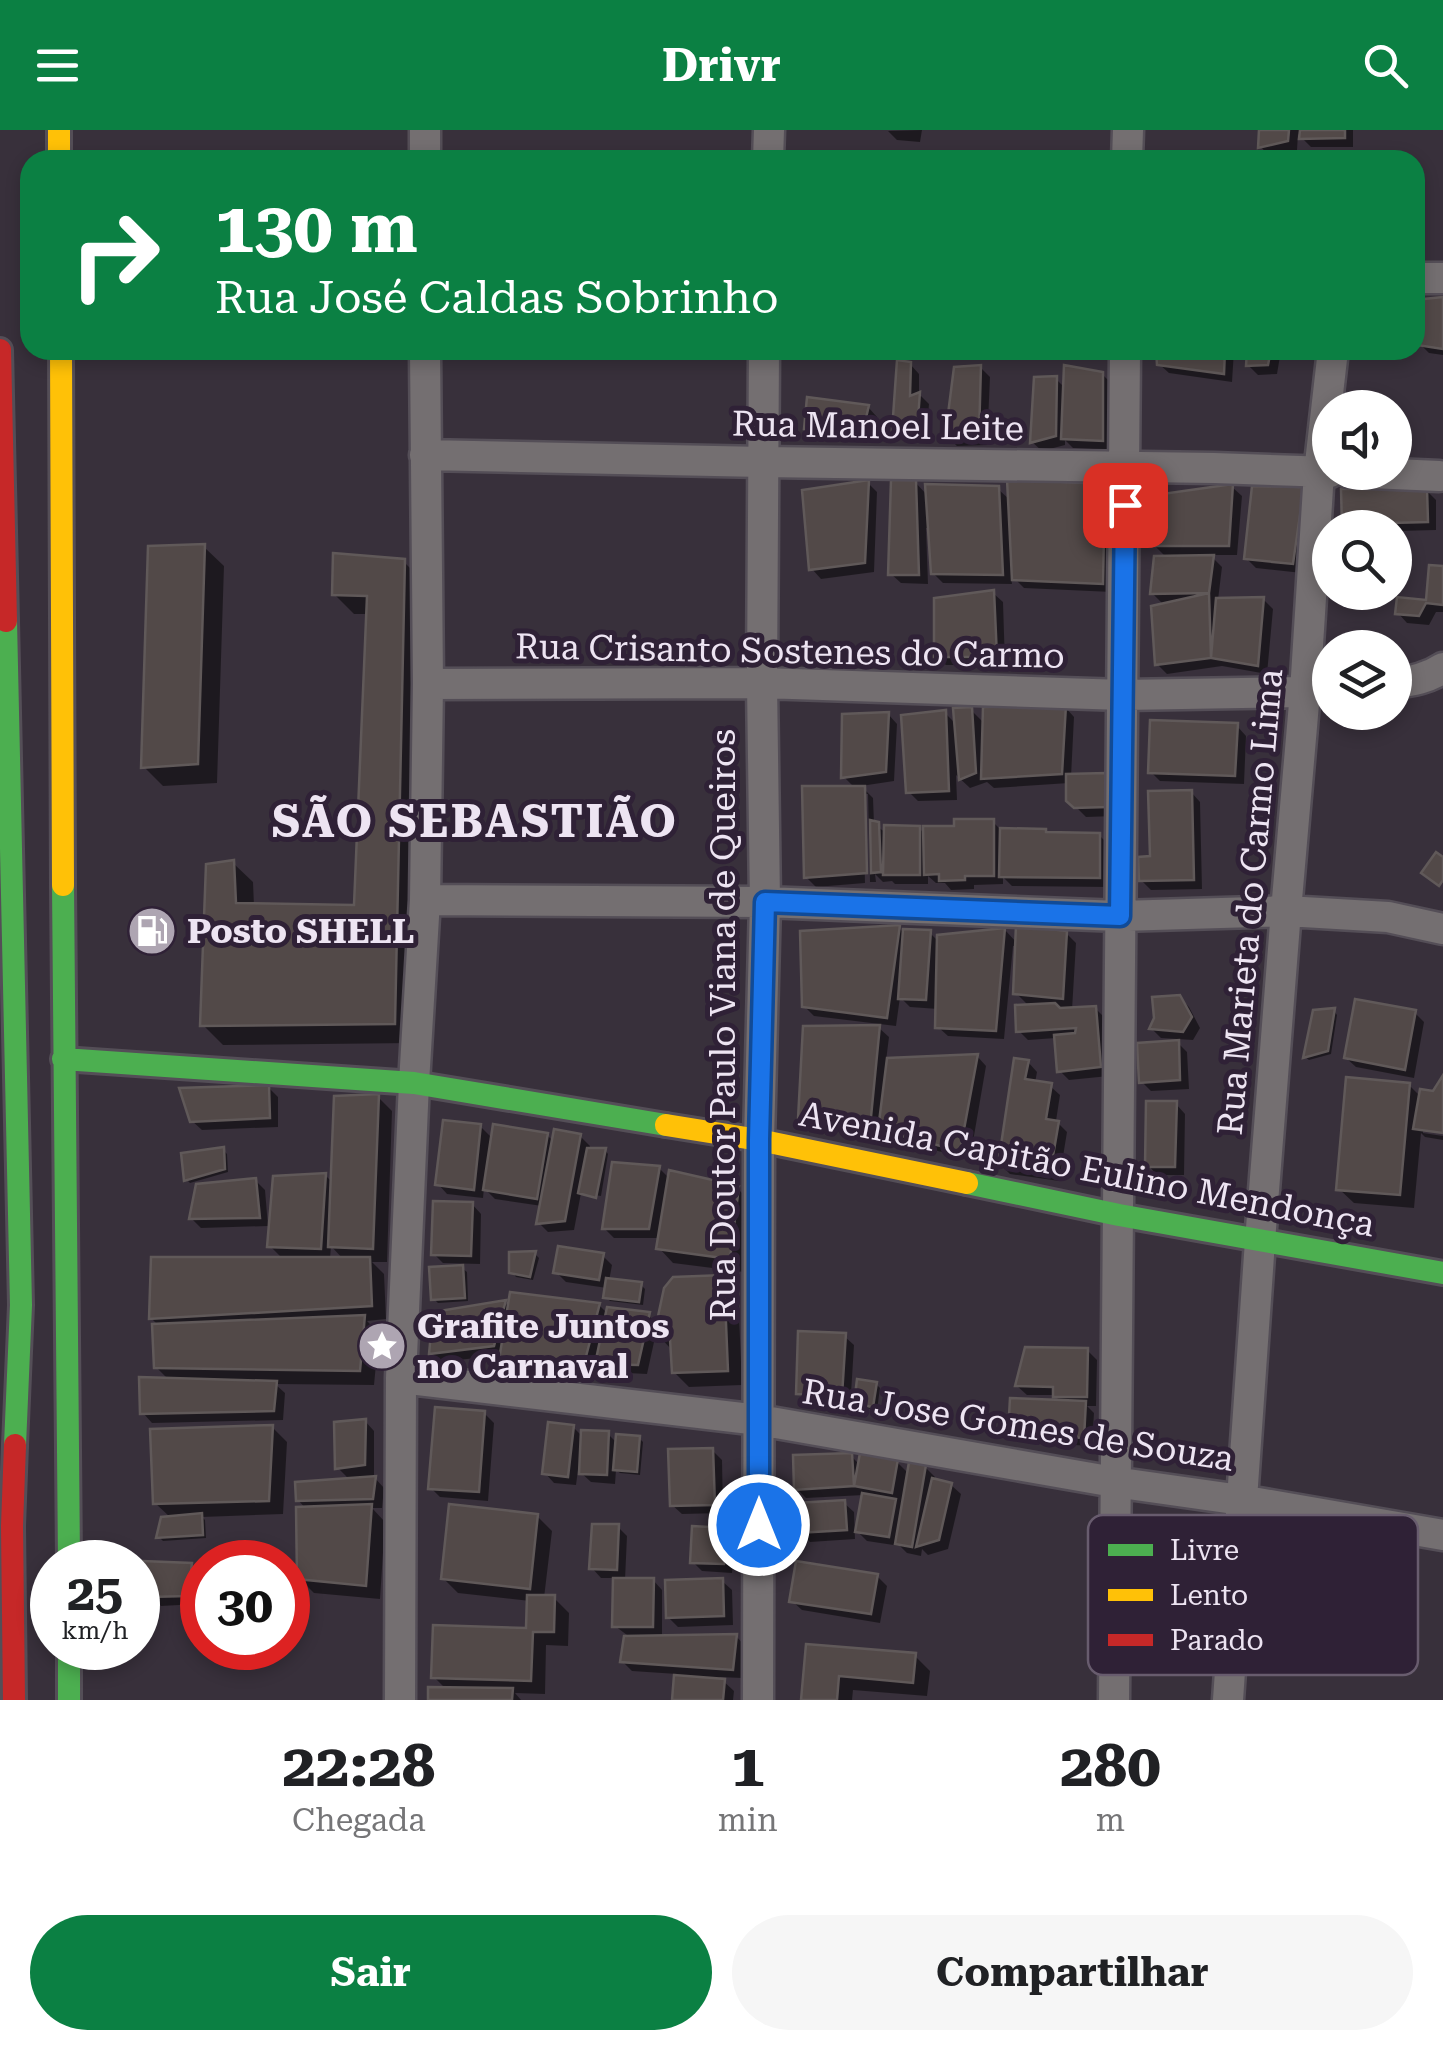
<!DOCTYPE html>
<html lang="pt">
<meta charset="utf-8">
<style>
:root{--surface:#fff;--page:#f6f6f6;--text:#202124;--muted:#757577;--accent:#0b8043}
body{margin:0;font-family:"Roboto Serif",serif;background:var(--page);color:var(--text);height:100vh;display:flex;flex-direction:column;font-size:38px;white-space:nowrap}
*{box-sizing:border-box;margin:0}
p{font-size:32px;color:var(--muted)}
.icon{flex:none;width:55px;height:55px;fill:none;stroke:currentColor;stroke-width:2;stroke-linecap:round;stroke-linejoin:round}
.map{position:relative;height:1570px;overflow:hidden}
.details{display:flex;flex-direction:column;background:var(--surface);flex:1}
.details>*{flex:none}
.banner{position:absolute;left:20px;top:20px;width:1405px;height:210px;border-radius:30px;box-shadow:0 5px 15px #0003;background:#0b8043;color:#fff;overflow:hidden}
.controls{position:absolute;left:1312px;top:260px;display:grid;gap:20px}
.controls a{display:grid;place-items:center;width:100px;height:100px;border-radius:50%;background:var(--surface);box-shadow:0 5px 15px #0003;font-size:50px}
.speed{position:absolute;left:30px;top:1410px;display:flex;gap:20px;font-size:50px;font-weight:700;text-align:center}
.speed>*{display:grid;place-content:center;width:130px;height:130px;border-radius:50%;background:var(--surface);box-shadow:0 5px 15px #0003;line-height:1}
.speed small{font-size:25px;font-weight:400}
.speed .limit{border:15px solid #d22;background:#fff;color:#111}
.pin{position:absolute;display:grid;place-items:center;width:85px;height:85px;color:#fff;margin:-42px;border-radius:20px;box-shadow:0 5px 15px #0006}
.me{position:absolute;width:110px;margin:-55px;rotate:0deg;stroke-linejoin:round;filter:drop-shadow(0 0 8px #0008)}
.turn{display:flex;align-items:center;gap:35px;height:210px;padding:0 30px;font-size:45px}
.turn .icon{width:130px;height:130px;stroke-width:2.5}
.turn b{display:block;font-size:70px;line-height:85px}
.eta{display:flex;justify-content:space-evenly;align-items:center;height:170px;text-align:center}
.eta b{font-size:60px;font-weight:700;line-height:70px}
.cta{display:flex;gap:20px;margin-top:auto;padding:20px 30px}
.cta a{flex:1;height:115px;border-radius:60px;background:var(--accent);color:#fff;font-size:40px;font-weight:700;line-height:115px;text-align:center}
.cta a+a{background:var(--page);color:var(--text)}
header{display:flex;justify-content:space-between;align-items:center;height:130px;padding:0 30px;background:var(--accent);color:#fff;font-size:45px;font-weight:700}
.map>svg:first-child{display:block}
.shadow{fill:#0007;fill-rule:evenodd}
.building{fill:#524948;stroke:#605959;stroke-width:2.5}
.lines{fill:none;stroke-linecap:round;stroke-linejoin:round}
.street-casing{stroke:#544e57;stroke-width:35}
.fast-casing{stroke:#544e57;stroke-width:28}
.slow-casing{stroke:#544e57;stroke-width:28}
.jam-casing{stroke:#544e57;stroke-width:28}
.street{stroke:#746f71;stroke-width:30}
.fast{stroke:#4caf50;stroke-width:22}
.slow{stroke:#ffc107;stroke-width:22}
.jam{stroke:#c62828;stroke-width:22}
.route-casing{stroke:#114b97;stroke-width:25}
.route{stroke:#1a73e8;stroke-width:18}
.labels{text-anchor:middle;stroke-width:10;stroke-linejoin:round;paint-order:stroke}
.street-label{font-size:35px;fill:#ede4f2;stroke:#2f2136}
.poi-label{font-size:35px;font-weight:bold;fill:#ede4f2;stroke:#2f2136;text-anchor:start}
.district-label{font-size:45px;font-weight:bold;letter-spacing:2.5px;fill:#ede4f2;stroke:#2f2136}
.key{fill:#2f2136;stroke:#685c6e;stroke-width:2.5}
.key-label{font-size:28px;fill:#ede4f2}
</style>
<header><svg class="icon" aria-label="menu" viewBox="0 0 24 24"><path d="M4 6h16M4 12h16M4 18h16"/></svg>Drivr<svg class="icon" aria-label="search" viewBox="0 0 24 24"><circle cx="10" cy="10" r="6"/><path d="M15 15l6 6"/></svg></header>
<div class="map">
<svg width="1443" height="1570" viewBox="0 0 1443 1570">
<rect width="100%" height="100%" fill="#38303b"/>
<!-- shadow -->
<path class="shadow" d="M922,0L920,12L897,10L888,1Z
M1262,0H1353V17H1311L1298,4L1297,20L1270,27L1261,17Z
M1443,170V225L1429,223L1420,214Z
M1159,220H1234L1232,252L1169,243L1159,234Z
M1249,220H1281L1277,244L1258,245L1248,235Z
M910,234L919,244V264L929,274L926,310L904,309L895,300Z
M980,237L990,247L987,315L957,316L948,307Z
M1102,244L1112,254V320L1073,318L1065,310V315L1042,321L1032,312L1056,249L1065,258Z
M868,277L877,287L872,310L816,308L807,298Z
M915,352L928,366L998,359L1010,370L1104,357L1114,366L1112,462L1024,458L1011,445L1012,454L943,453L933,443L930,398H926L928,454L901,453L891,444Z
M868,353L877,362L874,442L821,449L812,439Z
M1232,357L1242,366L1237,425H1210L1222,437L1218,470L1263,469L1273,479L1267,544L1222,536L1167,544L1157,534L1164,475L1152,463L1167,428L1154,415Z
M1303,359L1302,443L1256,438L1246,428Z
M1426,360L1436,370V400L1399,401V423H1395V398H1344Z
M204,417L224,436L217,653L163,656L144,637Z
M404,432L424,452L414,913L223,915L203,895L233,733L253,752L254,776L356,777L368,484H354L334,464Z
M1443,439V482H1436L1429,495L1407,493L1398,483L1399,470L1428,472Z
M993,463L1003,472L1005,535H946L936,526Z
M1065,577L1074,587L1071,647L1105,646L1115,656L1116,686L1086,687L1069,670V653L994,658L987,652L970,658L956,645L957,670L918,671L909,662L945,583L956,594L971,580L985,594Z
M888,584L897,594L894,651L861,656L873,668L874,694L886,703L919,698L926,705L992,691L1002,701L1048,705H1099L1109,715L1108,757L1012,756L1003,747V754L974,755V759L951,760L945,753H936L928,746V754H895L892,751L883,752L875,744L876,752H870L868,664H863L865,753L816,757L806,747L855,658L844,647Z
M1237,596L1246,606L1244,654L1160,651L1151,642Z
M1191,662L1200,672L1202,759L1151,760L1141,750Z
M899,798L902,801L930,803L940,813L1005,800L1018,814L1066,803L1076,813L1072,880L1095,878L1105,888L1109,946L1069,950L1059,940L1056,908L1028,910L1019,901L1029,876L1016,863L1018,816H1013L1004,909L948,906L938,897V879L910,877L900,867L896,896L814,886L804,876Z
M1179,867L1189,877L1200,898L1193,910L1161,908L1152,899Z
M1334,881L1337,885L1331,924L1309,930L1305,927Z
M1415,883L1424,892L1414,948L1356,937L1346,928Z
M879,898L889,907L886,931L977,926L986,936L970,1029L890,1009L879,998L878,1006L811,998L801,988Z
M1178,913L1187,922L1189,959L1151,961L1142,952Z
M1028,932L1037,942L1035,953L1050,956L1060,965L1056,991L1067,1002L1059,1051L1010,1044L1000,1034Z
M1443,950V1001L1423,998V1003L1443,1006V1010L1425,1007L1421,1003L1414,1078L1354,1073L1339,1059L1409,955L1421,967L1434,964Z
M268,957L278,967V997L202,1000L192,991Z
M378,967L392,981L387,1132H372L384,1144L386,1189L367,1191L379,1203L374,1255L275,1254L285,1263L283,1290L152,1293L143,1283L169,1250L156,1237L160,1197L151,1188L283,1129L270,1116L325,1045L333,1053ZM331,1116L343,1129H330Z
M1176,974L1185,984L1184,1045H1157L1148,1035Z
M480,996L493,1009L547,1005L554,1012L580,1006L590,1016L589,1021L605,1020L608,1024L601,1066L581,1063L574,1100L548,1102L539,1093L542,1076L495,1069L484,1058L483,1068L447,1064L438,1054Z
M223,1020L227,1024L228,1042L190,1053L186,1049Z
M659,1038L670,1049L737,1058L752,1073L744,1142L673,1133L659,1118L660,1108H614L605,1099Z
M255,1050L265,1060L268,1096L201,1098L191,1088Z
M472,1074L481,1084L480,1134L443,1133L434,1124Z
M535,1124L539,1128L533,1150L516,1147L512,1142Z
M602,1125L612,1135L609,1151L641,1155L645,1159L643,1175L610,1171L606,1167L607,1158L566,1152L556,1142Z
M462,1138L467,1142L468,1171L438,1173L433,1168Z
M723,1147L738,1162L742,1255L689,1257L674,1242L671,1219L656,1203L647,1244L607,1242L601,1237L599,1247L516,1244L501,1229L502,1225L441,1232L431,1223L505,1173L510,1178L599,1175L608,1184L648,1185L658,1195Z
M844,1206L854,1215L851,1264L805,1262V1267L851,1269V1275L808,1272L798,1263Z
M1087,1220L1097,1230L1096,1276H1087L1094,1283L1092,1316L1020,1312L1011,1303L1062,1273L1054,1265H1027L1017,1256Z
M876,1254L880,1258L877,1280L860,1277L856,1273Z
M484,1283L494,1293L488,1371L440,1367L431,1358Z
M365,1291L374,1301V1347L384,1358L382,1378H372L385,1392L380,1469L314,1463L299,1448L307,1380L298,1370L350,1350L338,1338Z
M272,1297L287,1312L283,1384L202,1387L205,1390L206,1408L163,1411L159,1407L171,1388L155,1373Z
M573,1297L583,1307L608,1304L618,1314L639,1308L643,1312L640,1345L620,1343L616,1340L615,1354L591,1352L578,1340L576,1355L554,1353L545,1343Z
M712,1320L722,1330L723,1383L682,1384L672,1375Z
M851,1326L861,1336L897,1332L909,1344L925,1337L935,1347L934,1351L951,1355L961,1364L948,1419L928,1425L922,1419L921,1426L907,1423L900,1416L867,1411L857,1401L864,1365L806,1368L796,1358Z
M844,1373L854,1382L855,1409L810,1412L800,1402Z
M537,1386L552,1401L544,1468H554L569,1483L568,1516L546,1515L545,1564L515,1563L521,1570H430L446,1559L434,1547L529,1501L530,1471L458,1463L443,1448Z
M618,1397L627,1406L625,1450H653L662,1460V1508L736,1506L745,1516L742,1548L719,1547L734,1561L733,1570H674L677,1544L632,1541L622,1531L627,1505L615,1496V1448H601L592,1438Z
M725,1400L735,1410L732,1443L702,1441L693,1432Z
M191,1435L200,1445L197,1474L161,1476L151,1466Z
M877,1446L887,1456L880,1493L802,1480L792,1471Z
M722,1451L732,1460L733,1495L678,1497L668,1487Z
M808,1517L915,1526L930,1541L927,1566L853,1560L852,1570H804Z"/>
<!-- building -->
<path class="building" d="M1259,0H1289L1288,11L1258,18Z
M1300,0H1345V8L1299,9Z
M1443,167V219L1417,215L1424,169Z
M1156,220H1225L1224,244L1157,235Z
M1247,220H1271L1268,235L1246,236Z
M897,230L911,232L910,266L920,262L917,302L892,301Z
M981,235L979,306L945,308L954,237Z
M1064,235L1103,242V311L1061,309Z
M1057,246L1056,306L1030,313L1034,247Z
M807,267L869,275L863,301L804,299Z
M1007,349L1105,354L1103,454L1012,450Z
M869,350L865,433L809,440L802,360Z
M891,350H916L919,445H888Z
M925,354L999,356L1003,445L931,444Z
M1233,354L1229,416H1152L1148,366Z
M1252,356L1304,357L1293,434L1244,429Z
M1427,358L1428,392L1390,393V398H1342L1341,359Z
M205,414L198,634L141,638L148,416Z
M333,423L405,429L395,894L200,896L206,734L234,730L236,773L354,775L367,466L332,465Z
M1214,425L1209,463L1150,464L1154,426Z
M1429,435L1443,436V475L1426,473L1419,486L1395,484L1397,467L1426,470Z
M994,460L997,527H934V468Z
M1209,463L1211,528L1155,535L1151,476Z
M1264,467L1258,536L1211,528L1216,468Z
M1066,575L1062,644L981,649L983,577Z
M972,577L976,643L959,650L953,578Z
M946,580L949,661L906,663L901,585Z
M889,582L886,642L841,648L842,584Z
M1150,590L1238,593L1235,646L1148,643Z
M1106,643L1107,677L1074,678L1066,671V644Z
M802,656H865L867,743L804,748Z
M1192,660L1194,750L1139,751L1138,727L1150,726L1148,661Z
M954,689H994V746H965V750L939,751V744L924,745L923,696H954Z
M870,690L879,692L881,742L871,743Z
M884,695L920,696V745H883Z
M1000,698L1046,699V702L1100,703V748L999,747Z
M1436,722L1443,727V750L1439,756L1421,743Z
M900,795L887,888L802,877L800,801Z
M1016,795L1067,801L1063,869L1013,864Z
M1005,798L996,901L935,898L937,805Z
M903,799L931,800L926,870L898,869Z
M1180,865L1192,887L1183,902L1149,899L1154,888L1152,867Z
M1355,869L1416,880L1405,940L1344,928Z
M1055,873L1060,878L1096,876L1101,937L1057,942L1054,905L1075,903L1076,898L1016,902L1015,875Z
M1335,878L1328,921L1303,928L1313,880Z
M880,895L870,997L798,989L803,896Z
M1179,910L1180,950L1139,953L1137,913Z
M978,924L960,1021L878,1000L887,928Z
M1014,928L1029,930L1025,949L1052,953L1046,989L1059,991L1050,1043L998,1035Z
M1443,945V1003L1413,999L1420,959L1433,961Z
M1346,947L1410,953L1400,1065L1336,1060Z
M269,955L270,988L190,992L179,958Z
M379,964L373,1119L328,1117L334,966Z
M1146,971H1177L1175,1037H1145Z
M443,990L481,994L474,1060L435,1055Z
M493,994L548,1003L537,1069L483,1060Z
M554,999L581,1004L565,1091L536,1094Z
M224,1017L225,1039L184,1051L181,1023Z
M587,1018H606L596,1068L578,1063Z
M612,1032L660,1036L649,1099H602Z
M669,1040L739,1056L730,1129L656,1119Z
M326,1043L321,1119L267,1117L273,1046Z
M256,1048L260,1088L189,1089L196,1054Z
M433,1071L473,1072L471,1126L431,1125Z
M558,1116L604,1123L599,1150L553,1143Z
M536,1121L530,1147L509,1143V1122Z
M151,1127H370L372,1176L149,1189Z
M463,1135L465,1168L431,1170L429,1137Z
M724,1145L728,1241L672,1243L670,1209L654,1205L664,1158L673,1147Z
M606,1148L642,1152L639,1172L603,1168Z
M510,1162L600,1173L584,1234L499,1230Z
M506,1170L494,1216L429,1224L433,1182Z
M607,1177L650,1182L638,1235L595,1234Z
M365,1185L360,1241L154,1238L152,1194Z
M798,1201L846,1203L842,1266L796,1264Z
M1025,1217L1088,1218L1087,1267H1053V1257L1015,1256Z
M139,1247L277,1251L274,1281L140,1284Z
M857,1249L877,1252L873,1277L854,1274Z
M1010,1268L1086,1271L1084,1308L1008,1304Z
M435,1277L485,1281L479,1362L428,1359Z
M366,1289L365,1335L335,1339L334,1292Z
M548,1292L574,1295L568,1347L542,1344Z
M273,1295L269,1371L153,1374L150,1299Z
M581,1300L609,1301L607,1345L579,1344Z
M616,1304L640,1306L637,1342L613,1340Z
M713,1318L715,1375L670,1376L668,1319Z
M852,1323L854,1356L794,1360L793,1325Z
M860,1323L898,1329L892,1363L854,1356Z
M909,1332L926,1335L912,1417L895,1414Z
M376,1346L373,1369L296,1371L295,1352Z
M932,1348L952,1353L939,1410L916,1417Z
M862,1363L896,1369L889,1407L855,1402Z
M845,1370L847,1400L798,1403L796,1373Z
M372,1374L366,1456L297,1449L296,1377Z
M449,1374L538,1384L530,1459L441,1449Z
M202,1383L203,1405L156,1408L161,1387Z
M592,1394H619L617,1440L589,1439Z
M692,1396L726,1398L724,1434L690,1433Z
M142,1431L192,1433L188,1466L149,1467Z
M796,1431L878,1444L871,1484L789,1472Z
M613,1448H654L653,1497H612Z
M723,1448L724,1486L666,1488L665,1450Z
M527,1465H555L554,1502H533L531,1551L431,1548L433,1495L526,1498Z
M737,1504L733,1540L620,1532L624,1506Z
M806,1514L916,1523L913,1553L839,1546L837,1570H801Z
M674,1545L725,1549L723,1570H672Z
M428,1557L513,1558L512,1570H428Z"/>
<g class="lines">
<!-- street casing -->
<g class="street-casing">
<path id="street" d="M425,0V30
M768,30L769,0
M1127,30L1128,0
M1415,148H1443
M425,325L763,332L1214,338L1330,342
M1348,342L1439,346
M1395,553C1413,551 1428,548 1443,538
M428,554L762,553L1123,565L1305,562L1330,560
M425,770L765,772L1120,786L1286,781L1388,787L1443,799
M401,1248L759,1290L1114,1352L1241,1370L1443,1405
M400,1570L401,1248L414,953L425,770L428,554L425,220
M758,1570L759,1010L765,772L762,553L764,220
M1114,1570L1125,220
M1228,1570L1260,1111L1286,781L1305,562L1319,342L1333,220"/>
</g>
<!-- fast casing -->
<g class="fast-casing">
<path id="fast" d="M6,491L21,1175L15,1315
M63,755L69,1432
M63,929L414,953L666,995
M967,1053L1119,1085L1443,1143
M69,1518V1570"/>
</g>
<!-- slow casing -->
<g class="slow-casing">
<path id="slow" d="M59,0V30
M61,220L63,755
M666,995L759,1010L967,1053"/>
</g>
<!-- jam casing -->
<g class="jam-casing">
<path id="jam" d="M0,220L6,491
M14,1570L12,1396L15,1315"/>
</g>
<!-- street -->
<use href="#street" class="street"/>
<!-- fast -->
<use href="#fast" class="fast"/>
<!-- slow -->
<use href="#slow" class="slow"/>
<!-- jam -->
<use href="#jam" class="jam"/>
</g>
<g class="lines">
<!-- route casing -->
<g class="route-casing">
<path id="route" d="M759,1395V1010L765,772L1120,786L1125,375"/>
</g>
<!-- route -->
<use href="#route" class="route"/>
</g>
<!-- icons -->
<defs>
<g id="fuel-disc" transform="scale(2.5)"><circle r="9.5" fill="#aea5b2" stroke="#2f2136"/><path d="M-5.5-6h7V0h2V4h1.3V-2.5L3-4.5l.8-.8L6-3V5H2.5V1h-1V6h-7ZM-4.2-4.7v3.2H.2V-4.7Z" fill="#fff"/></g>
<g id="sight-disc" transform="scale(2.5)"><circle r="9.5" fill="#aea5b2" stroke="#2f2136"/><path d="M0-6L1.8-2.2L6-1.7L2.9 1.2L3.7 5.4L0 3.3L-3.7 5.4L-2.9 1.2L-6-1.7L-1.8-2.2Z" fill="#fff"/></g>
</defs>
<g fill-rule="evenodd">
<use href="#fuel-disc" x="152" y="801"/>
<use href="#sight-disc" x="382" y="1216"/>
</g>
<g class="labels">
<!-- street labels -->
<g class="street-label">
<text transform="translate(878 296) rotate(1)" y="12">Rua Manoel Leite</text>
<text transform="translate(790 521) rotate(1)" y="12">Rua Crisanto Sostenes do Carmo</text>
<text transform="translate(1250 772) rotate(-85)" y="12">Rua Marieta do Carmo Lima</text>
<text transform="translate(723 895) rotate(-90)" y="12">Rua Doutor Paulo Viana de Queiros</text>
<text transform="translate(1087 1039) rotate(11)" y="12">Avenida Capitão Eulino Mendonça</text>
<text transform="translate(1018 1295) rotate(9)" y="12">Rua Jose Gomes de Souza</text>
</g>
<!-- poi labels -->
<g class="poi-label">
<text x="187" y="813">Posto SHELL</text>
<text x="417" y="1208">Grafite Juntos<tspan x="417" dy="40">no Carnaval</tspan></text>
</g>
<!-- district labels -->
<g class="district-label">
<text x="475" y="707">SÃO SEBASTIÃO</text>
</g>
</g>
<!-- legend -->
<rect x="1088" y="1385" width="330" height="160" rx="15" class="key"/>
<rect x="1108" y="1414" width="45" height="12" fill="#4caf50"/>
<rect x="1108" y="1459" width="45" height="12" fill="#ffc107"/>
<rect x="1108" y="1504" width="45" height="12" fill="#c62828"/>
<g class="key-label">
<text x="1170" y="1430">Livre</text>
<text x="1170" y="1475">Lento</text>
<text x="1170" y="1520">Parado</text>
</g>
</svg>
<div class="controls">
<a><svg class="icon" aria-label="sound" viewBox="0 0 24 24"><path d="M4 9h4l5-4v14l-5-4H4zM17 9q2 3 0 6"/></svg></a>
<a><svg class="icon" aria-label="search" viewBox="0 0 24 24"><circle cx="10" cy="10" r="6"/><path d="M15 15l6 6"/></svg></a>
<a><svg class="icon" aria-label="layers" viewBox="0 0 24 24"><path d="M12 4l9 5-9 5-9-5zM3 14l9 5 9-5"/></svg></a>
</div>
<div class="speed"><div>25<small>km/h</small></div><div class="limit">30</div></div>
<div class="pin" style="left:1125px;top:375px;background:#d93025"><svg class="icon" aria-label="arrive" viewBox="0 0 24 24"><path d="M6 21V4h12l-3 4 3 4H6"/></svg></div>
<svg class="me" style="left:759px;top:1395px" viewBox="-20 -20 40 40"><circle r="17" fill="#1a73e8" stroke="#fff" stroke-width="3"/><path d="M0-11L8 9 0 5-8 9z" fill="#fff"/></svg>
<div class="banner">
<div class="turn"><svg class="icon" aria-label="right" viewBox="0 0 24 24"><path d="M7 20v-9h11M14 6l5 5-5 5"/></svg><div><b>130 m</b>Rua José Caldas Sobrinho</div></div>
</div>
</div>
<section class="details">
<div class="eta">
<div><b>22:28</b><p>Chegada</p></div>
<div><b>1</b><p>min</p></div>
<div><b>280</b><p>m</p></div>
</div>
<div class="cta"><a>Sair</a><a>Compartilhar</a></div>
</section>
